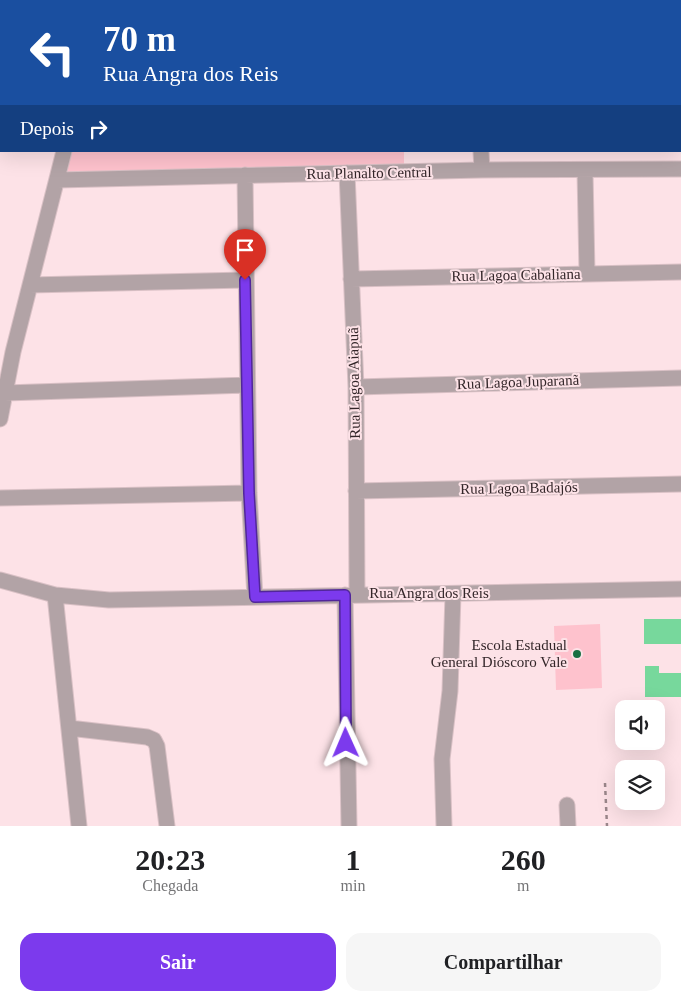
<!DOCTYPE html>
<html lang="pt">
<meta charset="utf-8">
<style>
:root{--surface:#fff;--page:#f6f6f6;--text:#202124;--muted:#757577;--accent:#7c3aed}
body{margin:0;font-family:"Times New Roman",serif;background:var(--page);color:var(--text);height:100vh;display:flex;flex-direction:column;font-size:19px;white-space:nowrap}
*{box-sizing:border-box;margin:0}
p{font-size:16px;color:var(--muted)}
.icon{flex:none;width:28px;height:28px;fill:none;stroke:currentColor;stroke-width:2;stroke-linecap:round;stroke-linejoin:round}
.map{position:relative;height:826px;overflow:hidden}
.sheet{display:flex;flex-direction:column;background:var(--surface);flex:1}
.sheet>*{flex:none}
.top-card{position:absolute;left:0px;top:0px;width:681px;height:152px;box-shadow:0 5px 20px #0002;background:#1a4fa0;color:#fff;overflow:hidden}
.buttons{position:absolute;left:615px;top:700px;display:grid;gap:10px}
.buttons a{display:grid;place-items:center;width:50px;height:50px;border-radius:10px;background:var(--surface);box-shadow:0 5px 20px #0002;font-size:25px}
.pin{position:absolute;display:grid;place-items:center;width:42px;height:42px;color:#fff;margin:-51px -21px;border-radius:50% 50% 50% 0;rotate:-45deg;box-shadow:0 0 5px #0007}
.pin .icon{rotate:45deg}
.me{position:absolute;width:55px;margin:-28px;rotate:359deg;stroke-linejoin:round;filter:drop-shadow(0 0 4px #0008)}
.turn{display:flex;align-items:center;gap:18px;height:105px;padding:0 20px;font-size:22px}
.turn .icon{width:65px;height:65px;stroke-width:2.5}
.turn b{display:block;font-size:35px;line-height:42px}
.then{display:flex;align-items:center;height:48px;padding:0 20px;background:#0003;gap:10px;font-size:19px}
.eta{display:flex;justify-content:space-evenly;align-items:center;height:85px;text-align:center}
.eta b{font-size:30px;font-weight:700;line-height:35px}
.action{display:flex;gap:10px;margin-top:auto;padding:10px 20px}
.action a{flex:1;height:58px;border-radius:15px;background:var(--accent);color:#fff;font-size:20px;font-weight:700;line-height:58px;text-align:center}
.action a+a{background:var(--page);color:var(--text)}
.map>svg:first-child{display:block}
.green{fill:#fec2cd}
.building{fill:#77d89c}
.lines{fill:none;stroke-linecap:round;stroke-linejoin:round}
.minor-casing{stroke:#d9c0c5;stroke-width:17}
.path{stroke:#9a868a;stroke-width:2.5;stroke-dasharray:4 4;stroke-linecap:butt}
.minor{stroke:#b2a3a6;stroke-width:15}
.route-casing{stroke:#51269a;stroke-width:12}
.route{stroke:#7c3aed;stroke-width:9}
.poi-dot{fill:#197043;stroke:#fde2e7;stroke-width:2}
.labels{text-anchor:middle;stroke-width:4;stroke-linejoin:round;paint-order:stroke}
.street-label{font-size:15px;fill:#332629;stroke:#fde2e7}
.poi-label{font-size:15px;fill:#332629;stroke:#fde2e7;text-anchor:end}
</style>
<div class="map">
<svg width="681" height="826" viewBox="0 0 681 826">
<rect width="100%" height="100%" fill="#fde2e7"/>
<!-- green -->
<path class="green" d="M105,0H379V1H104Z
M72,151H404V164L67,172Z
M600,624L602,688L556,690L554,626Z"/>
<!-- building -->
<path class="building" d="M644,619H681V644H644Z
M645,666H659V673H681V697H645Z"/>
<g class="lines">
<!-- minor casing -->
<g class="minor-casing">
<path id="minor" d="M478,0V1
M583,0V1
M99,1L100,0
M680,64H681
M481,151L482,170
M585,171L587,273
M347,173L356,387L357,594
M245,175L249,493L255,597
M57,180L482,170L681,169
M351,279L681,272
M30,285L245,280
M356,387L681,378
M5,393L247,385
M0,419L13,352L64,151
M356,491L681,484
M0,498L249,493
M0,580L55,595L109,600L681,589
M55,595L79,826
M345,595L349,826
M69,728L147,737L154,740L157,746L167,826
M567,805L568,826
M444,826L442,759L450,691L453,594"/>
</g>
<!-- path -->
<path class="path" d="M605,783L607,826"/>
<!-- minor -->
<use href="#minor" class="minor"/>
</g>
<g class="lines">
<!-- route casing -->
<g class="route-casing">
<path id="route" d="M245,280L249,493L255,597L345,595L346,743"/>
</g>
<!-- route -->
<use href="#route" class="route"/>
</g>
<!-- markers -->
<circle class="poi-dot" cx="577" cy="654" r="5"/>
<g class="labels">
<!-- street labels -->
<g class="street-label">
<text transform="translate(369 173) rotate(-1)" y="5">Rua Planalto Central</text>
<text transform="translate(516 275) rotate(-1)" y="5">Rua Lagoa Cabaliana</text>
<text transform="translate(518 382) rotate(-2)" y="5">Rua Lagoa Juparanã</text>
<text transform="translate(354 383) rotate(-91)" y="5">Rua Lagoa Aiapuã</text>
<text transform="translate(519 488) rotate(-1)" y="5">Rua Lagoa Badajós</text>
<text x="429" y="598">Rua Angra dos Reis</text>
</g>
<!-- poi labels -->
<g class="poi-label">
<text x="567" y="650">Escola Estadual<tspan x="567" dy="17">General Dióscoro Vale</tspan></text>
</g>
</g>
</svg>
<div class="buttons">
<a><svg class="icon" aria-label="sound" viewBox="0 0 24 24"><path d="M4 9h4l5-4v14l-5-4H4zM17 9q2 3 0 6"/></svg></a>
<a><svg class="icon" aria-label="layers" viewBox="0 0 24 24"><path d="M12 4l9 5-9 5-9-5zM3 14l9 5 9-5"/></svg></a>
</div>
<div class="pin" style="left:245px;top:280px;background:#d93025"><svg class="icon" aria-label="arrive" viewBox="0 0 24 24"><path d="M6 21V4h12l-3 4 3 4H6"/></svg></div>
<svg class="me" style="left:346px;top:743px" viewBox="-20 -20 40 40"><path d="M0-17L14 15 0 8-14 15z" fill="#7c3aed" stroke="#fff" stroke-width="4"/></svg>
<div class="top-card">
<div class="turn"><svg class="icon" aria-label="left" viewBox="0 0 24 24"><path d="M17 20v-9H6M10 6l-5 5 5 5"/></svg><div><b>70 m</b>Rua Angra dos Reis</div></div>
<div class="then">Depois<svg class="icon" aria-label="right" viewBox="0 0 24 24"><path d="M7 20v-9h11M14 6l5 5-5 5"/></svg></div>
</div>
</div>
<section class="sheet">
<div class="eta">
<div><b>20:23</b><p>Chegada</p></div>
<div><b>1</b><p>min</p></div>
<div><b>260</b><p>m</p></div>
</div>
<div class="action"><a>Sair</a><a>Compartilhar</a></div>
</section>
